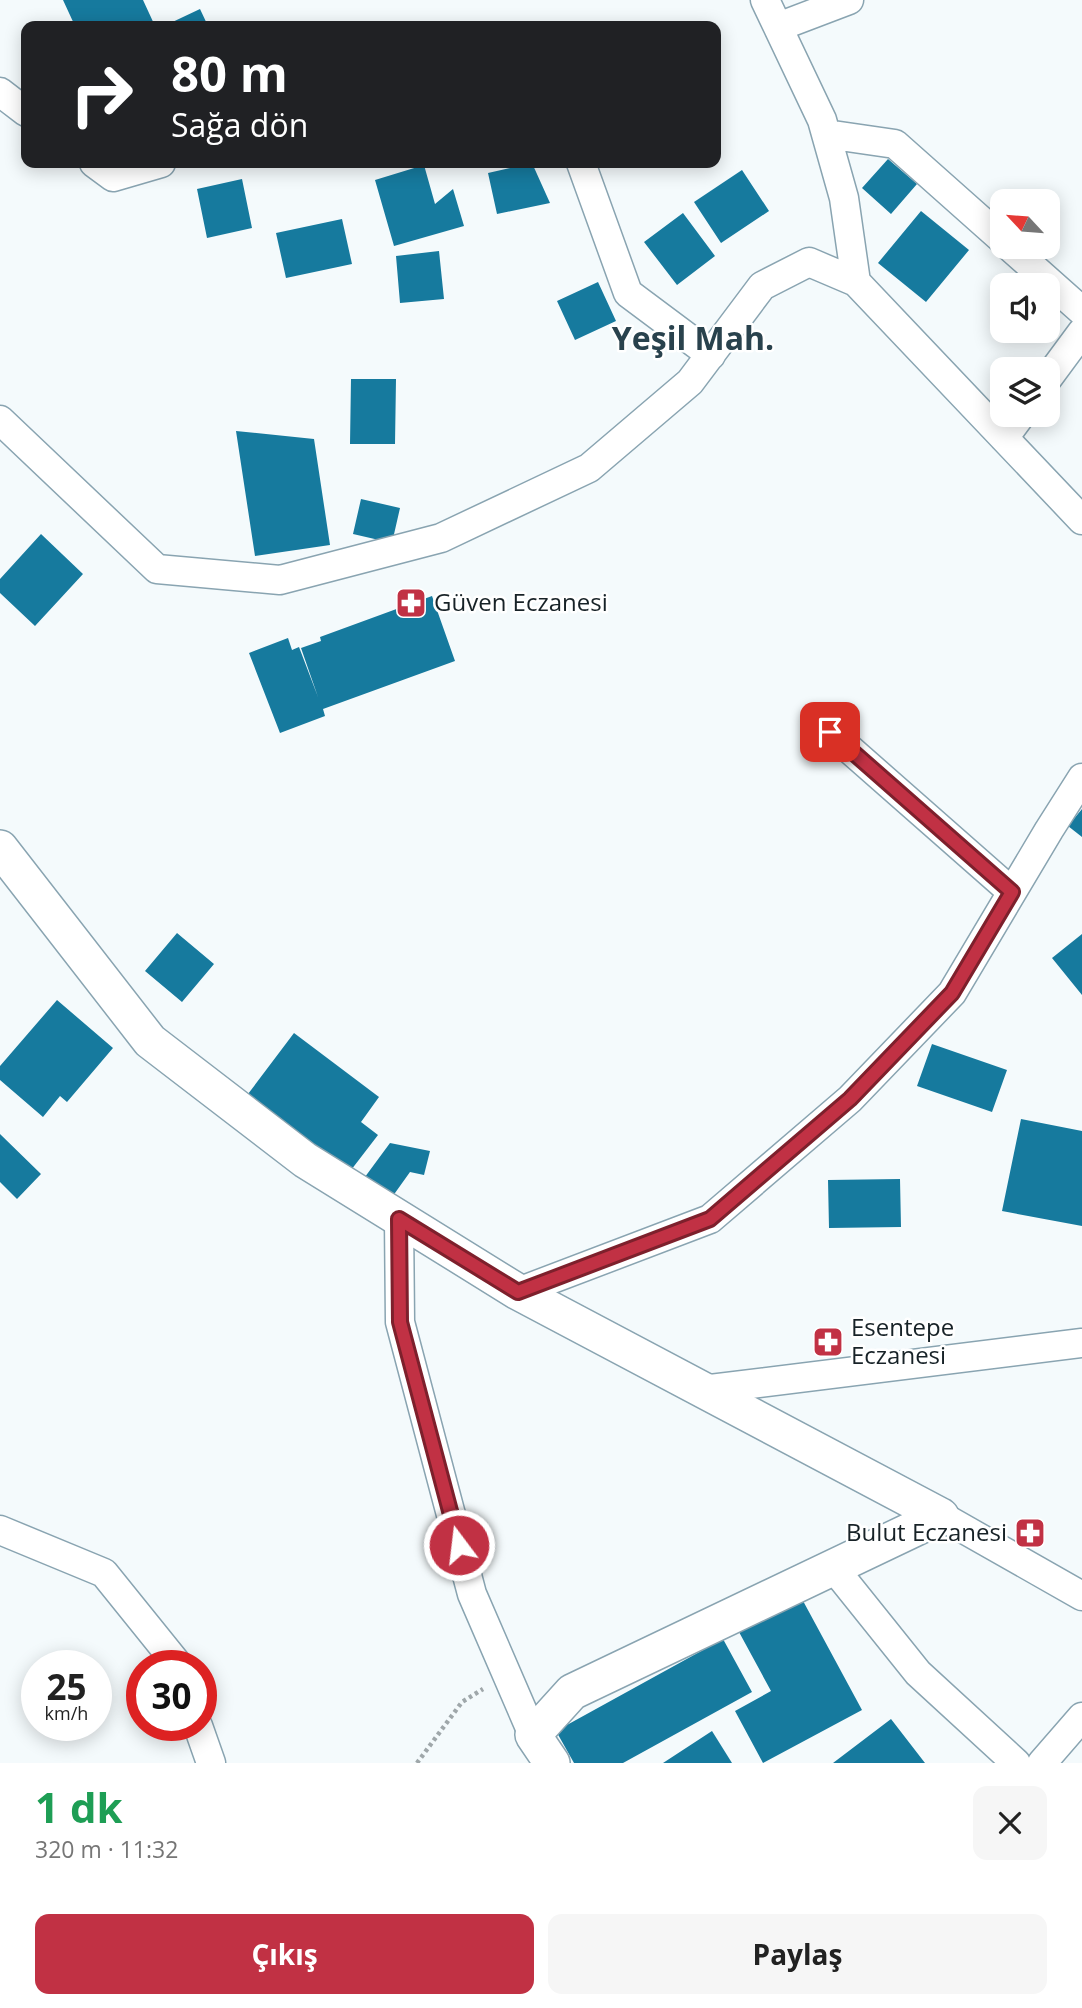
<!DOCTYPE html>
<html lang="tr">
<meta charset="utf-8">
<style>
:root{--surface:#fff;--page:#f6f6f6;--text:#222;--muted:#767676;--accent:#c13144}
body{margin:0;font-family:"Open Sans",sans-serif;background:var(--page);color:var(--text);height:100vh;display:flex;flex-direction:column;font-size:26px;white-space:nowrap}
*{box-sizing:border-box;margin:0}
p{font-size:23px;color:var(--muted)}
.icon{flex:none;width:38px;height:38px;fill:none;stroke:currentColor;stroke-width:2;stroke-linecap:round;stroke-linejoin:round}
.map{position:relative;height:1763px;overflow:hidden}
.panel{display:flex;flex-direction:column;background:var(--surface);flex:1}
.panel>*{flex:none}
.top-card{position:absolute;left:21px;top:21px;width:700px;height:147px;border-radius:14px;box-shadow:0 4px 18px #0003;background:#202124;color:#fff;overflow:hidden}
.needle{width:46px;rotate:296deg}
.controls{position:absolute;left:990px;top:189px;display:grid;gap:14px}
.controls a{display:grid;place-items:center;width:70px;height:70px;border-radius:14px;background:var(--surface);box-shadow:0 4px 18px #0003;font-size:35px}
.speed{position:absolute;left:21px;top:1650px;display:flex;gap:14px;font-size:35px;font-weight:700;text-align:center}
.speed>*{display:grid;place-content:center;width:91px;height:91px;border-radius:50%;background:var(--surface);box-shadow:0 4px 18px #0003;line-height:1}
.speed small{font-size:18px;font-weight:400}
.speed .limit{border:10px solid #d22;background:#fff;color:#111}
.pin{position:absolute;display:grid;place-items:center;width:60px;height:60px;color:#fff;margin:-30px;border-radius:14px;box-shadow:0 4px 10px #0006}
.me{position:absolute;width:77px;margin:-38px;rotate:345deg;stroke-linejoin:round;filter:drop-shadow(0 0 5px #0008)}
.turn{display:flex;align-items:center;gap:24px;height:147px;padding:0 35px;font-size:32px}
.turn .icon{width:91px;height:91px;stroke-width:2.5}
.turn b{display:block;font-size:49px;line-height:60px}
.round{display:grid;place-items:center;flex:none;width:74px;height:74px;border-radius:14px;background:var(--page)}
.overview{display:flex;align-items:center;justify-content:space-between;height:119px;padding:0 35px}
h1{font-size:42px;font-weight:700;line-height:52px;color:#1e9e55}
.cta{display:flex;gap:14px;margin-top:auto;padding:14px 35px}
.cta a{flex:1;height:80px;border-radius:14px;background:var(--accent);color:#fff;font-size:28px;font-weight:700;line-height:80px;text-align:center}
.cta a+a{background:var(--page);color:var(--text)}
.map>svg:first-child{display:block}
.building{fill:#167a9e}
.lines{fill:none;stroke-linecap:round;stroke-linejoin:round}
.minor-casing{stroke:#89a4b1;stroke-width:31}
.tertiary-casing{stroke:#89a4b1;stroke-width:38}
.path{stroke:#9fa7aa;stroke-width:4.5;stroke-dasharray:3.5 3.5;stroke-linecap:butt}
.minor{stroke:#fff;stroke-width:28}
.tertiary{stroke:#fff;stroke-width:35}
.route-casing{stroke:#7d202c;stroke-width:18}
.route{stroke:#c13144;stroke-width:12}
.labels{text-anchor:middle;stroke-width:5;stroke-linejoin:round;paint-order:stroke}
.poi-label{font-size:24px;fill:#172227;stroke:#fff;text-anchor:start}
.district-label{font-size:32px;font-weight:bold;fill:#29424d;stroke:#fff}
</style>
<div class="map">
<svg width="1082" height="1763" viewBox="0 0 1082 1763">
<rect width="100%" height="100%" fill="#f4fafc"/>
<!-- building -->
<path class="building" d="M63,0H143L155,26H75Z
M200,9L208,26H164Z
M888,159L917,184L891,214L862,188Z
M532,163L550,203L497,214L488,173Z
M424,165L435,204L453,189L464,226L394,246L375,180Z
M742,170L769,211L721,243L694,202Z
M242,179L252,228L207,238L197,189Z
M921,211L969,250L926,302L878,263Z
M683,213L715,256L677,285L644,242Z
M342,219L352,264L286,278L276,233Z
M439,251L444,299L400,303L396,256Z
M598,282L616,321L575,340L557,301Z
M351,379H396L395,444H350Z
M236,431L314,439L330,545L255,556Z
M361,499L400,508L392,543L353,534Z
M41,534L83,574L35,626L0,593V579Z
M432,596L455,661L323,709L325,716L280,733L249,653L288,638L292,650L299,647L318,697L301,648L321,641L320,637Z
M1082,809V837L1068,826Z
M177,933L214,964L182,1002L145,971Z
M1082,934V995L1052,958Z
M57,1000L113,1048L67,1102L60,1096L43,1117L0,1080V1066Z
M294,1033L379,1097L361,1122L378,1135L348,1174L245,1098Z
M932,1044L1007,1070L992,1112L917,1086Z
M1021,1119L1082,1131V1226L1002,1211Z
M0,1134L41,1174L17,1199L0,1182Z
M390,1143L430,1151L424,1175L410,1172L390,1200L362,1181Z
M900,1179L901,1227L829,1228L828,1180Z
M802,1599L862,1710L763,1763L735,1711L771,1691L739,1632Z
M723,1639L752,1692L623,1763H574L556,1731Z
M891,1719L925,1763H833Z
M712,1731L732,1763H663Z"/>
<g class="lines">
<!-- minor casing -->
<g class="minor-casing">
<path id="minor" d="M765,0L822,120L844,198L856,282L1082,520
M778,27L849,0
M0,92L26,112
M826,134L895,144L1003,240
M94,163L113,177L161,163
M581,163L628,293L711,355
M1010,247L1082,311
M1048,378L1082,332
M0,420L157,569L280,580L441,538L589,468L690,382L762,286L809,262L856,282
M1004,438L1021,415
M830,732L1012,892
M399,1219L400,1322L472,1594L533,1735
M518,1292L710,1219L850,1099L952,993L1049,830L1082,778
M702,1390L1082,1343
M941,1516L1082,1596
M0,1530L104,1573L179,1666
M833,1567L918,1673L1016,1763
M198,1726L211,1763
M1042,1763L1082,1717"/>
</g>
<!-- tertiary casing -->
<g class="tertiary-casing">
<path id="tertiary" d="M0,848L150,1041L305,1160L518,1292L941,1516
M552,1763L533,1735L572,1692L941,1516"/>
</g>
<!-- path -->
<path class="path" d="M417,1763L462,1702L483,1689"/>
<!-- minor -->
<use href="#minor" class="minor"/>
<!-- tertiary -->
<use href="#tertiary" class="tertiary"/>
</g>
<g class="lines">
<!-- route casing -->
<g class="route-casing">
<path id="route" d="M459,1545L400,1322L399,1219L518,1292L710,1219L850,1099L952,993L1012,892L830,732"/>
</g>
<!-- route -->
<use href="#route" class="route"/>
</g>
<!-- icons -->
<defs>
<g id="pharmacy-square" transform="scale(1.575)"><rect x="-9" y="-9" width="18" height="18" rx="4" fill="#c13144" stroke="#fff"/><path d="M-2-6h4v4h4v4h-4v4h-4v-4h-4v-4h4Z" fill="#fff"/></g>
</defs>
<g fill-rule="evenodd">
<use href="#pharmacy-square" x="411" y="603"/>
<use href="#pharmacy-square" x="828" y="1342"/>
<use href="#pharmacy-square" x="1030" y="1533"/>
</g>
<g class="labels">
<!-- poi labels -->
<g class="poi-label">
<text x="434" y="611">Güven Eczanesi</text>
<text x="851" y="1336">Esentepe<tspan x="851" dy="28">Eczanesi</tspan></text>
<text x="1007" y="1541" text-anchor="end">Bulut Eczanesi</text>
</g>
<!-- district labels -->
<g class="district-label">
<text x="693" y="350">Yeşil Mah.</text>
</g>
</g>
</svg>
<div class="controls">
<a><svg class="needle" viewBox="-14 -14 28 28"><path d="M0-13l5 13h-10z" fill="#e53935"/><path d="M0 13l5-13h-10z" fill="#767676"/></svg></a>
<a><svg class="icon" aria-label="sound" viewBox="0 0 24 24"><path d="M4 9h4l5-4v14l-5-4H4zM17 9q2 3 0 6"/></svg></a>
<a><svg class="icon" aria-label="layers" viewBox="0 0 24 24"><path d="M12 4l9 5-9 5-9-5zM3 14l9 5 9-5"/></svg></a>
</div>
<div class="speed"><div>25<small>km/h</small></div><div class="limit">30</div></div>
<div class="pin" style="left:830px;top:732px;background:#d93025"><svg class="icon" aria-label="arrive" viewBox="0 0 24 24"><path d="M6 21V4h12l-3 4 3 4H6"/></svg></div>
<svg class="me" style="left:459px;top:1545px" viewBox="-20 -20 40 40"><circle r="17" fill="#c13144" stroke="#fff" stroke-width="3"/><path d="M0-11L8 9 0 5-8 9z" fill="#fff"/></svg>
<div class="top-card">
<div class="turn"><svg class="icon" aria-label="right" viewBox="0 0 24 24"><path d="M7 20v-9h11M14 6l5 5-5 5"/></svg><div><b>80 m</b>Sağa dön</div></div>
</div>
</div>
<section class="panel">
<div class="overview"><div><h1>1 dk</h1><p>320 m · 11:32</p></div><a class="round"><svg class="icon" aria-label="close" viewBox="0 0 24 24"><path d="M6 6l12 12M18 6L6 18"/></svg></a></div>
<div class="cta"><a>Çıkış</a><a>Paylaş</a></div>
</section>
